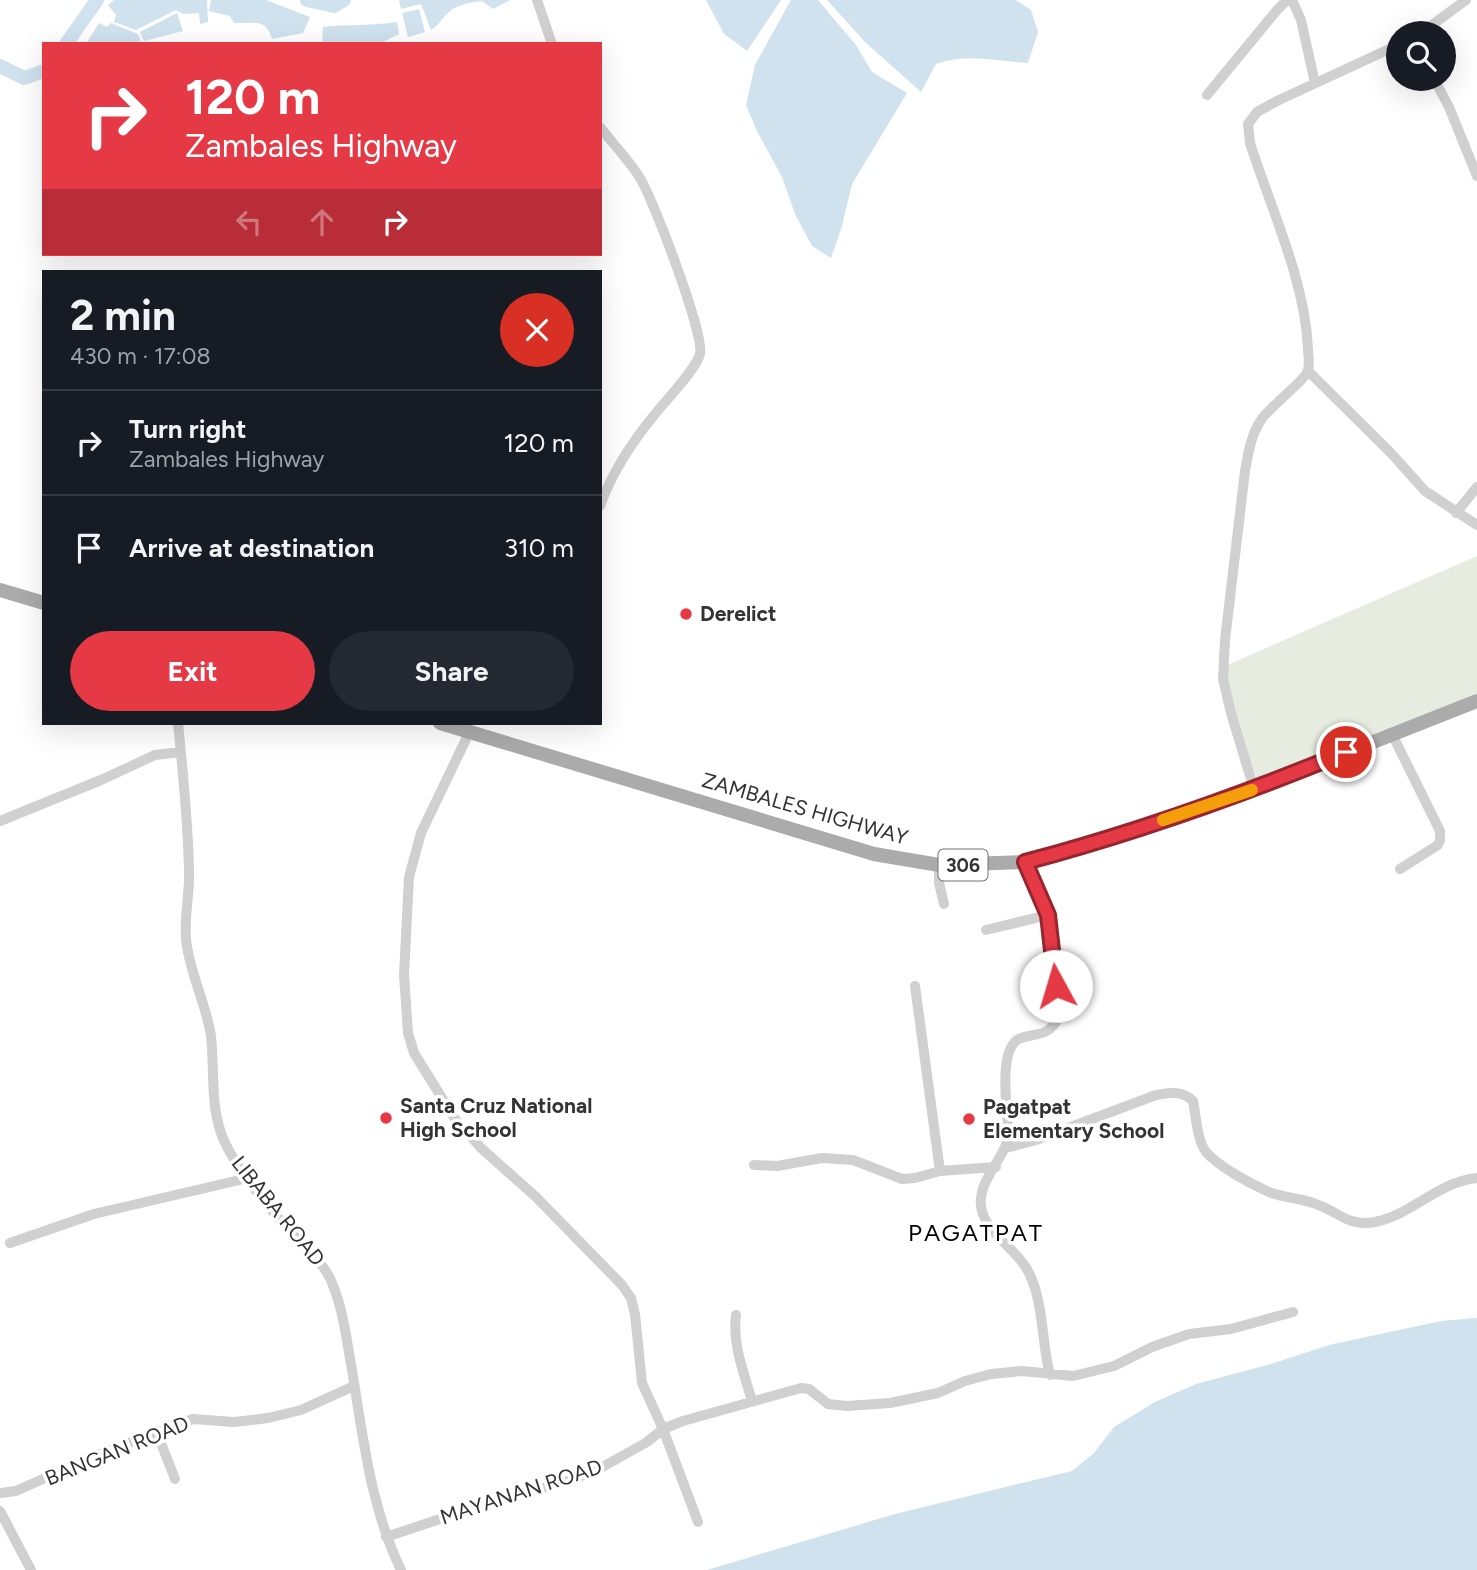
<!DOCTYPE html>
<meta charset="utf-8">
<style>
:root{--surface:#171b24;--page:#242831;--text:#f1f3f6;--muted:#9ea1a6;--line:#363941;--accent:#e63946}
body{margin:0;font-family:Figtree,sans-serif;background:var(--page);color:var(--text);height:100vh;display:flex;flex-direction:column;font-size:26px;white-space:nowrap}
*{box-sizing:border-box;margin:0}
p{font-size:23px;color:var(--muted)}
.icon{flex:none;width:38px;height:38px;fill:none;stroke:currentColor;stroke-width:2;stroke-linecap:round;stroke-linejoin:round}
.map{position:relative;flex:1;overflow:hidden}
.side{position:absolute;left:42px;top:270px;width:560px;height:455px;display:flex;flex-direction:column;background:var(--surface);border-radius:0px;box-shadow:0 7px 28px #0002}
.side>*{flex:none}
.top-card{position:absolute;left:42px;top:42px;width:560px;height:214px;border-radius:0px;box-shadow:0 7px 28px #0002;background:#e63946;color:#fff;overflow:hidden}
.tools{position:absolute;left:1386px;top:21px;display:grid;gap:14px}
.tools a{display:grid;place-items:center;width:70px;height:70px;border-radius:50%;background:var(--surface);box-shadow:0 7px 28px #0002;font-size:35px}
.pin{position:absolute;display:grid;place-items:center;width:60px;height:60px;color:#fff;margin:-30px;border:4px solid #fff;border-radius:50%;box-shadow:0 2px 7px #0007}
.me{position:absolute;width:77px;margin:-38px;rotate:354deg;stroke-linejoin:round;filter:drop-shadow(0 0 5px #0008)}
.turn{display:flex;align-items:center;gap:24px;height:147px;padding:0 28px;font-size:32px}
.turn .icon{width:91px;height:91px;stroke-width:2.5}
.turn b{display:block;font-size:49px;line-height:60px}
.lanes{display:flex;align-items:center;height:66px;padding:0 28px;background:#0003;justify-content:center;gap:35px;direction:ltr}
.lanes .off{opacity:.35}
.round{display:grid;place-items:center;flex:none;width:74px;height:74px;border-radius:37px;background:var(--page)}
.headline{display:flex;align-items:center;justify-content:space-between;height:119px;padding:0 28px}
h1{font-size:42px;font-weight:700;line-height:52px}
.primary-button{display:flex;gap:14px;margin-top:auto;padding:14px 28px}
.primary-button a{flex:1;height:80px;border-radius:42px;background:var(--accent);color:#fff;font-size:28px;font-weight:700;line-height:80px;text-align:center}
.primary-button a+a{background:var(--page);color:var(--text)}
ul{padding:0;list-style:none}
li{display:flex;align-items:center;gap:21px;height:105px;padding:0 28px;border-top:2px solid var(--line)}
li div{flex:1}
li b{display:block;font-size:26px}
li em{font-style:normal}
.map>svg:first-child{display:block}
.green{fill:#e6ecdf}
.water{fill:#cfe2ee}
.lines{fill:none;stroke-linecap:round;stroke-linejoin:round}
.river{stroke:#cfe2ee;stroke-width:14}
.minor{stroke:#d0d0d0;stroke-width:10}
.major{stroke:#ababab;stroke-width:14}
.route-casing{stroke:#96252e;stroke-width:18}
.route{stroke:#e63946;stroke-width:12}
.slow{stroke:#f59e0b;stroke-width:12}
.poi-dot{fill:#e63946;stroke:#fff;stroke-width:2.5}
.labels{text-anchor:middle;stroke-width:7;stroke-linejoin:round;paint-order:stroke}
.shield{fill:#fff;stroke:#707070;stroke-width:2}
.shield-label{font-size:19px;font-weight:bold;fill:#333}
.poi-label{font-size:21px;font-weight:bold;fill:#333;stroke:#fff;text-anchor:start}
.street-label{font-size:21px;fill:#333;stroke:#fff}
.quarter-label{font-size:24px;letter-spacing:2px;fill:#000;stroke:#fff}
</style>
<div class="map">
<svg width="1477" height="1570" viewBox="0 0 1477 1570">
<rect width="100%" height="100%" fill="#fff"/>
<!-- green -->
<path class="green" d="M1477,556V694L1257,779L1234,715L1225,666Z"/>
<!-- water -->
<path class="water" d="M114,0H207L208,22L200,24L199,13L183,14L176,10L136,30L114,22L116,15L108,5Z
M211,0H266L310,17L303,33L272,39C266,17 253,24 234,23L230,16L209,11Z
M399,0H510L493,9L482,1C471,2 455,5 448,13C441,19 439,25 431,30L421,4L401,9Z
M706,0H781L747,51L724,34Z
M791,0H818L856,45L872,72L907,93L852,184L842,226L831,258L812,246L795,214L782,177L757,131L746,105L755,65Z
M827,0H1016L1031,10L1038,32L1028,63C996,61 966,53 936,64L921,92L865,42Z
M419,9L425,32L408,37L402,13Z
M177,13L183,31L144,41L140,32Z
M397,22L399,34L379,44H322L323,27C349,24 372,26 397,22Z
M99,23L107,27L111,23L138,34L142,44H86Z
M1477,1318V1570H707L895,1514L1072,1471L1094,1453L1114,1427L1155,1402L1196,1384L1271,1364L1329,1345L1441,1321Z"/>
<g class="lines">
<!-- river -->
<path class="river" d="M307,0L334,6L344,0
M66,44L97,0
M0,66L24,78L44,71"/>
<!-- minor -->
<path class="minor" d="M537,0L552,44
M1292,0L1301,20L1315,83
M1421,33L1466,0
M1434,79L1449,107L1477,176
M1207,95L1277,10L1287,0
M600,127C613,144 629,160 640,178C653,199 705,335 700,354C695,371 666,400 655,414C632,442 612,472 600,506
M1308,371L1390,452L1425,491L1477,525
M1456,513L1477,487
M178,723C183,772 188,821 189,870C190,893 184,916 186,939C189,972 206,1003 211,1036C215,1072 209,1111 226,1145C243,1178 271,1211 296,1238C311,1254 327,1266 334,1288C344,1314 347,1343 352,1370C363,1438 371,1508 401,1570
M469,733L421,833L409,877L404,975L408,1033L414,1053L455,1119L481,1148L536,1197L622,1285L631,1298L635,1314L642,1383L663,1429L698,1522
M1392,734L1440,831V840L1438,845L1400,869
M1254,789L1231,713L1223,679L1225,640L1245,471C1248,454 1251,435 1261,420C1269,407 1307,379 1308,370C1310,364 1308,355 1308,349C1305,280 1271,209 1250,143L1248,124L1257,112L1279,100L1398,45
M0,821L101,780L155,755L181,752
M1025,862L1048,915L1058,1019C1047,1037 1039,1032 1021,1038C996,1046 1008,1116 1009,1137C1003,1160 978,1181 981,1206C984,1231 1012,1246 1025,1266C1044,1295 1041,1341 1050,1375
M939,865V883L944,904
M986,930L1048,915
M915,986L940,1171
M1006,1148L1036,1140L1156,1095C1170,1093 1182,1090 1193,1101C1196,1116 1197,1140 1206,1152C1219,1167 1251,1184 1269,1192C1284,1198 1301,1198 1316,1204C1339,1212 1348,1227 1375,1222C1412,1215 1437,1182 1477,1178
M754,1165L777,1166L822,1158L853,1160L902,1179L915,1178L940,1171L996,1167
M10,1243L94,1214L248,1178
M736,1315C732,1344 744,1373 752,1401
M157,1433L175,1479
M0,1493L16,1491L92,1457L193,1419L234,1422L268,1418L301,1410L354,1386
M0,1511L31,1570
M386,1537L500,1499L563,1483L599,1469L647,1442L663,1429L683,1421L801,1388L809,1389L828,1404L847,1406L890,1403L938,1393L965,1381L991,1374L1022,1371L1073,1376L1114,1366L1152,1347L1189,1334L1231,1329L1293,1312"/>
<!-- major -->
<path class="major" d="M0,590L44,603
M440,723L874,854L939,865L1025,862L1087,846L1254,789L1477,701"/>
</g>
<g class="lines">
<!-- route casing -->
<g class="route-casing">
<path id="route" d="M1056,986L1048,915L1025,862C1135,833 1241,795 1346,752"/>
</g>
<!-- route -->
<use href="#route" class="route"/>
<!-- slow -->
<path class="slow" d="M1163,820L1252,790"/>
</g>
<!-- markers -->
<g class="poi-dot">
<circle cx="686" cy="614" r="7"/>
<circle cx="386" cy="1118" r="7"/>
<circle cx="969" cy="1119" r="7"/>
</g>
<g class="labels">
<!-- shield labels -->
<rect class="shield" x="938.5" y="849.5" width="49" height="31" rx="5"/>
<g class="shield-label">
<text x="963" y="872">306</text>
</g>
<!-- poi labels -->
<g class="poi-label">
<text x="700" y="621">Derelict</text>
<text x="400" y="1113">Santa Cruz National<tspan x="400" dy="24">High School</tspan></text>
<text x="983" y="1114">Pagatpat<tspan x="983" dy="24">Elementary School</tspan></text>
</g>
<!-- street labels -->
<g class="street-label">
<text transform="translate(805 809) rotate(16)" y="7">ZAMBALES HIGHWAY</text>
<text transform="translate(278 1211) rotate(51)" y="7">LIBABA ROAD</text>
<text transform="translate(117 1451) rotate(-22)" y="7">BANGAN ROAD</text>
<text transform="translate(521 1492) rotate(-18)" y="7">MAYANAN ROAD</text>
</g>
<!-- quarter labels -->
<g class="quarter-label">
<text x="976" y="1241">PAGATPAT</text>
</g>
</g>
</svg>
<div class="tools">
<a><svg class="icon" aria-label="search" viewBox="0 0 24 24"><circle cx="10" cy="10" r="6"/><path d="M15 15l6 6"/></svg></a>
</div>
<div class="pin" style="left:1346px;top:752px;background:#d93025"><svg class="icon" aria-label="arrive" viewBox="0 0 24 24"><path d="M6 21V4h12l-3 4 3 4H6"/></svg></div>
<svg class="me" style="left:1056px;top:986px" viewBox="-20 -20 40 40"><circle r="19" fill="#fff"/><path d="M0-13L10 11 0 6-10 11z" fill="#e63946"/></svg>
<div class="top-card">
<div class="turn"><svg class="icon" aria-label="right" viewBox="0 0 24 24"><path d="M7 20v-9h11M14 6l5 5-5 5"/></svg><div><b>120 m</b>Zambales Highway</div></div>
<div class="lanes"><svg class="icon off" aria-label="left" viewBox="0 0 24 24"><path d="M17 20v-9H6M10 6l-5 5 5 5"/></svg><svg class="icon off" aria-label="ahead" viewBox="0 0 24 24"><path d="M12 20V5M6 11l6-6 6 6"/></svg><svg class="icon" aria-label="right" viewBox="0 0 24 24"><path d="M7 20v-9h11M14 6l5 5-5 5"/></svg></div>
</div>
<section class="side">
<div class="headline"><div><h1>2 min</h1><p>430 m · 17:08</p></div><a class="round" style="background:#d93025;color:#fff"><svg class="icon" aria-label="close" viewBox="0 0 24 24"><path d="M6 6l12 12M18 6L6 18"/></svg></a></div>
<ul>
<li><svg class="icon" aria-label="right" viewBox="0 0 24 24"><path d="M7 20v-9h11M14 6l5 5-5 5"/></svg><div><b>Turn right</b><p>Zambales Highway</p></div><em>120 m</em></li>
<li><svg class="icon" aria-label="arrive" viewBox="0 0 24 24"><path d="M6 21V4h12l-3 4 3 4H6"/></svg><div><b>Arrive at destination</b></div><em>310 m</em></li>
</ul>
<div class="primary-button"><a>Exit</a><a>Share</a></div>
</section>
</div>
